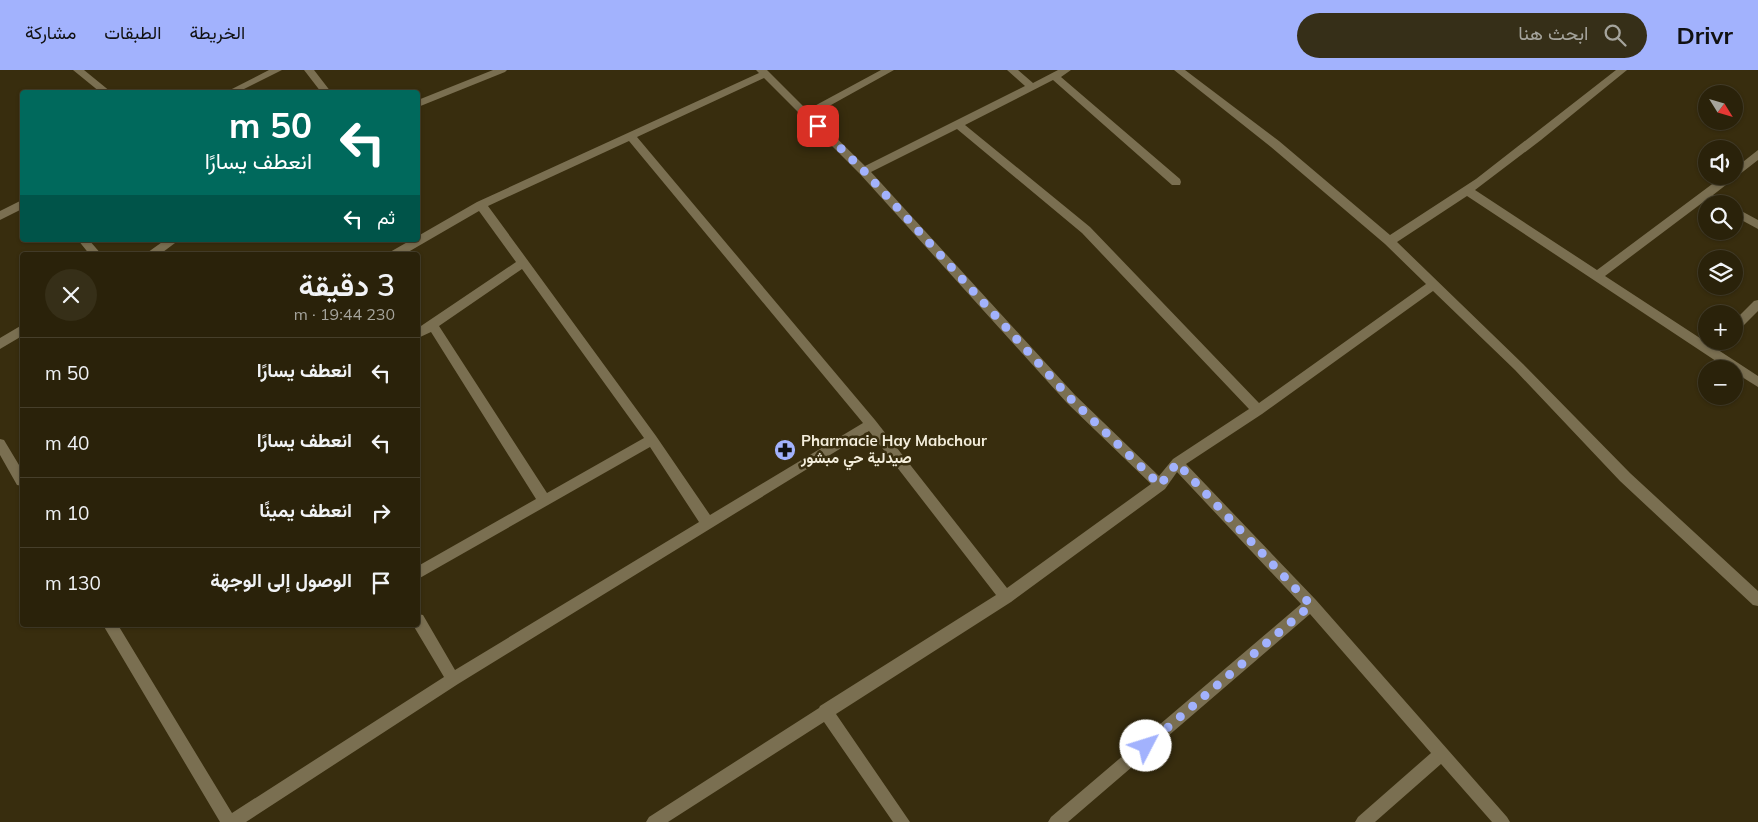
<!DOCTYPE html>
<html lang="ar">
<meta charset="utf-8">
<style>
:root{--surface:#2a220a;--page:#362f18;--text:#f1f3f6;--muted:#a5a49c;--line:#463f2b;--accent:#a2b2fd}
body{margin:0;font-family:Mulish,Vazirmatn,sans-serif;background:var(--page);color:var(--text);direction:rtl;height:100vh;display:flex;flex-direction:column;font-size:19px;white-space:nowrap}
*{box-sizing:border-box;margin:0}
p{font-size:16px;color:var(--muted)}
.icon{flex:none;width:28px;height:28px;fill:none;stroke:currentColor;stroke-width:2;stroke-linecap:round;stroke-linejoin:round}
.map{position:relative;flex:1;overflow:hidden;direction:ltr}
.details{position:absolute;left:20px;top:182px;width:400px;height:375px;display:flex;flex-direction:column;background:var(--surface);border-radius:5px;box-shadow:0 1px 4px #0004,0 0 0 1px var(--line);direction:rtl}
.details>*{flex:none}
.guide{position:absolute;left:20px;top:20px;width:400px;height:152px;border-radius:5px;box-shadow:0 1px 4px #0004,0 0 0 1px var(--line);direction:rtl;background:#00695c;color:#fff;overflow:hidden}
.needle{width:32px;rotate:127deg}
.buttons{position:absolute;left:1698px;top:15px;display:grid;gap:10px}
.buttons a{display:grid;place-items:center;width:45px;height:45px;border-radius:50%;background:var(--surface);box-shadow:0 1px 4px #0004,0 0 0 1px var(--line);font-size:25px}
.pin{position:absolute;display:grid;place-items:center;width:42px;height:42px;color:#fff;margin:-21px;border-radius:10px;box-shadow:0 2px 8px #0006}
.me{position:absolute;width:55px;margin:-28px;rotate:50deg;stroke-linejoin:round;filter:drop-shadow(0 0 4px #0008)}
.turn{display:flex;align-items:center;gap:18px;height:105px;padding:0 25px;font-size:22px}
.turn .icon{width:65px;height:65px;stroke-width:2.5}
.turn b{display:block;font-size:35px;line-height:42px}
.then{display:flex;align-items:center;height:48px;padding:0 25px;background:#0003;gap:10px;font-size:19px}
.round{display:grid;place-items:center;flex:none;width:52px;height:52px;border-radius:26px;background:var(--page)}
.overview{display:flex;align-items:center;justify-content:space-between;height:85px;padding:0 25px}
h1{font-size:30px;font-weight:600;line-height:38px}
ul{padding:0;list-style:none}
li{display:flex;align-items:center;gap:15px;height:70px;padding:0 25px;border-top:1px solid var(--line)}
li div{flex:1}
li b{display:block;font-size:19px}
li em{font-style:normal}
header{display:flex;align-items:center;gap:30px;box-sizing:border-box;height:70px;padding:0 25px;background:var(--accent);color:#111}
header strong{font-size:24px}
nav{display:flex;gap:28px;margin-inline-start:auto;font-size:18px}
.search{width:350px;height:45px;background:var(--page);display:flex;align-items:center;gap:12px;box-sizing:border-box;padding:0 18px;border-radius:28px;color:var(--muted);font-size:19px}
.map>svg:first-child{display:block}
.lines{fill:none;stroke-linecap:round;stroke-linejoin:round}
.minor{fill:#7a6f51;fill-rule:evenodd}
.route{stroke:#a2b2fd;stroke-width:9;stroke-dasharray:0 16.2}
.labels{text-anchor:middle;stroke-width:5;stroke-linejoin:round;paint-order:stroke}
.poi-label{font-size:15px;font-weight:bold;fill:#f3eddb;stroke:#382d0e;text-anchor:start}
</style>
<header>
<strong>Drivr</strong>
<div class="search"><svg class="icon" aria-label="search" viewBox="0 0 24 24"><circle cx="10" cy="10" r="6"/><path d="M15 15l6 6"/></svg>ابحث هنا</div>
<nav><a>الخريطة</a><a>الطبقات</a><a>مشاركة</a></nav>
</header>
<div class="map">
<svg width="1758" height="752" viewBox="0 0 1758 752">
<rect width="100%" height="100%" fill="#382d0e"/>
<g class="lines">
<!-- minor -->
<path class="minor" d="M73,0H84L111,22H100Z
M269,0H282L238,22H226Z
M304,0H314L331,22H321Z
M493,0H507L505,2L418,37V30Z
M756,0H767L807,40L881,0H894L813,45L865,96L1025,16L1007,0H1018L1033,13L1058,0H1071L1061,7L1180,109L1181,112L1180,115H1172L1053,10L965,55L1090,157L1259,333L1426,214L1385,174L1271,77L1174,0H1185L1279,71L1390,165L1476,109L1616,0H1627L1541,70L1475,120L1597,200L1723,106H1734V99L1758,80V90L1713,125L1725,134H1711L1706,130L1605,206L1758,306V317L1734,302V299H1728L1467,126L1397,172L1523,294L1630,403L1758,521V536L1753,535L1620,411L1515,300L1433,221L1262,344L1186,394L1316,530L1507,747L1510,752H1492L1441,694L1375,752H1355L1358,747L1431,683L1310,544L1068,752H1048L1051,747L1301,534L1177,402L1165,419L1011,532L836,644L910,752H893L824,652L668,752H646L649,747L819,638L820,636L996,525L869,361L458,614L246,752H220L103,555H118L232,743L444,607L413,555H418V544L423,545L455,600L699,452L650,377L418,509V496L536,429L431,262L418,268V258L516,192L479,141L403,185H388L390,182L411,170H418V166L477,132L759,3ZM764,8L860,104L1067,333L1151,414L1007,518L875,350L637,67ZM957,59L1082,163L1249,339L1173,389L1159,406L1075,325L871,102ZM629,71L863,353L710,445L656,366L488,136ZM522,199L644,368L547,423L439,256Z
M22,130V139L0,150V141Z
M1734,137L1758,150V159L1734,146Z
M78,170H89L102,185H90Z
M165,170H179L159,185H144Z
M1758,230V241L1738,261L1734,263V251L1754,231Z
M22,255V266L0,279V268Z
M0,369L4,370L22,400V416L17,415L0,385Z"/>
</g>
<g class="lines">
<!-- route -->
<path class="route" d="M818,56L864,101L1071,329L1160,415L1177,393L1311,535L1146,676"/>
</g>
<!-- icons -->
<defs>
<g id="pharmacy-disc" transform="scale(1.125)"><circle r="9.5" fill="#a2b2fd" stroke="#382d0e"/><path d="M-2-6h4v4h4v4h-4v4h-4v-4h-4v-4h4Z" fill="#111"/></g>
</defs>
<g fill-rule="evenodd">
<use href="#pharmacy-disc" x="785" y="380"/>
</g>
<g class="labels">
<!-- poi labels -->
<g class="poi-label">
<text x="801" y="376">Pharmacie Hay Mabchour<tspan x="801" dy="17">صيدلية حي مبشور</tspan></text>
</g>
</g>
</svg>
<div class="buttons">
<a><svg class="needle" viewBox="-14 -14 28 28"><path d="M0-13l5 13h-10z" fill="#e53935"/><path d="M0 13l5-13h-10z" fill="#a5a49c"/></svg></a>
<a><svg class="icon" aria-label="sound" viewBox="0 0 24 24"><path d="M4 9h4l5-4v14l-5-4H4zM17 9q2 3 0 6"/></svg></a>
<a><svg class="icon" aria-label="search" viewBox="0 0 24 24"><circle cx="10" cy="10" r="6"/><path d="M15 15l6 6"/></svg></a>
<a><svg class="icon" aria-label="layers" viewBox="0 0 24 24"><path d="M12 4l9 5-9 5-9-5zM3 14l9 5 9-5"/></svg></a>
<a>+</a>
<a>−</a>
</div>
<div class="pin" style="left:818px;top:56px;background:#d93025"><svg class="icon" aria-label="arrive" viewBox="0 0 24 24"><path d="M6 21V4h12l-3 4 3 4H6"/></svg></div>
<svg class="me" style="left:1146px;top:676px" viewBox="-20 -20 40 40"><circle r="19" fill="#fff"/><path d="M0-13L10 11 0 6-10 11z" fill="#a2b2fd"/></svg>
<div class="guide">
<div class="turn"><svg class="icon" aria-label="left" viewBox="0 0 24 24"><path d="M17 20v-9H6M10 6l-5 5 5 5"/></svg><div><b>50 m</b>انعطف يسارًا</div></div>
<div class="then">ثم<svg class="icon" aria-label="left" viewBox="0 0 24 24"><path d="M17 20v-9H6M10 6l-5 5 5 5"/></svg></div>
</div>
<section class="details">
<div class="overview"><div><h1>3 دقيقة</h1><p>230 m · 19:44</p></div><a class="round"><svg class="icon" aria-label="close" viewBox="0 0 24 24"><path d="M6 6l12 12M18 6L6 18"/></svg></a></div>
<ul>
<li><svg class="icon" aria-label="left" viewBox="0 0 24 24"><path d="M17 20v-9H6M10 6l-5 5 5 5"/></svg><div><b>انعطف يسارًا</b></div><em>50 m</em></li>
<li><svg class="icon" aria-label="left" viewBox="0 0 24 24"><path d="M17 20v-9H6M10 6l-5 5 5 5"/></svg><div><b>انعطف يسارًا</b></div><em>40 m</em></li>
<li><svg class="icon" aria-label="right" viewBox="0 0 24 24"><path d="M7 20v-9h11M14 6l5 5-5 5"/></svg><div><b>انعطف يمينًا</b></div><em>10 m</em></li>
<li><svg class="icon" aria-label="arrive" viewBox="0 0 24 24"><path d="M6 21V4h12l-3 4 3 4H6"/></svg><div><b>الوصول إلى الوجهة</b></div><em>130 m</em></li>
</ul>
</section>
</div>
